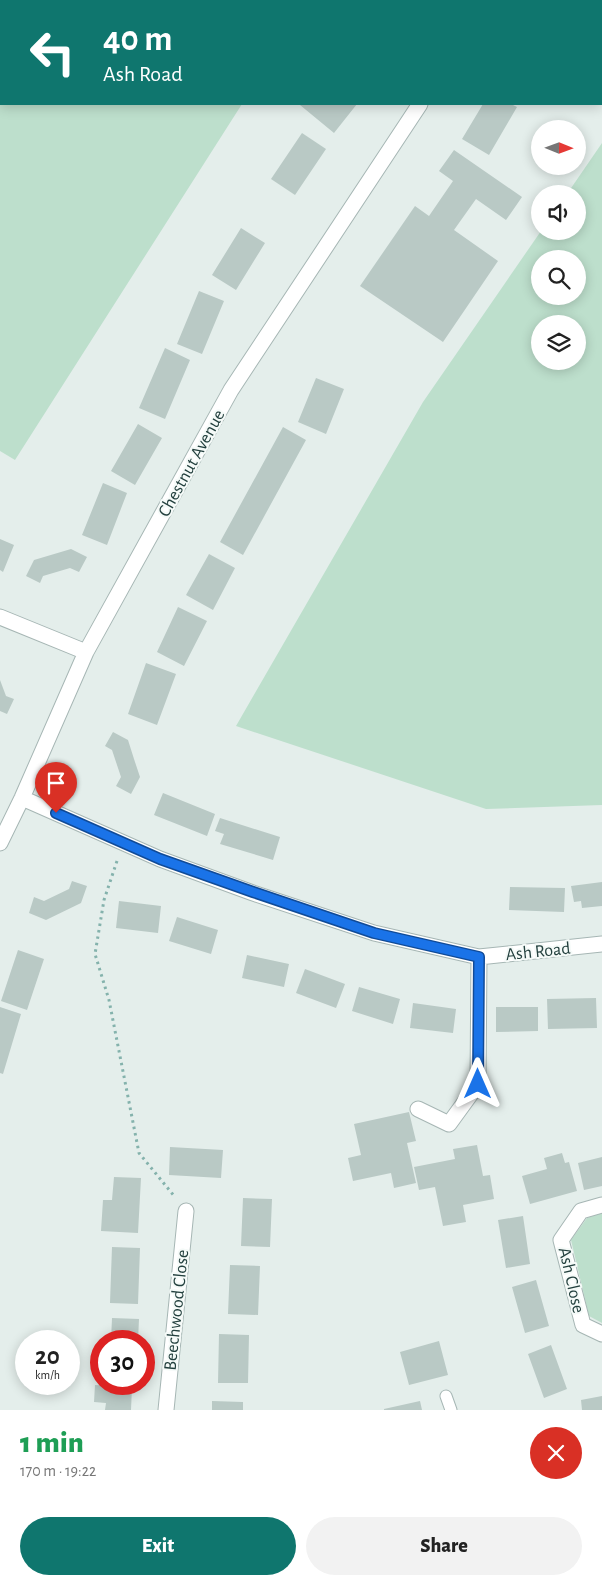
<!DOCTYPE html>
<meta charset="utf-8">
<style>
:root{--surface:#fff;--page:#f2f2f2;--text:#222;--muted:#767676;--accent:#0f766e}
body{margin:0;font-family:"Alegreya Sans",sans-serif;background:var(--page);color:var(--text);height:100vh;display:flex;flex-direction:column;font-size:19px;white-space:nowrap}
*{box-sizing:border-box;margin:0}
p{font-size:16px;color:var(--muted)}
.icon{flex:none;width:28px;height:28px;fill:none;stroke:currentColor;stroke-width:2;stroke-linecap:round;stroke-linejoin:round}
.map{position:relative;height:1410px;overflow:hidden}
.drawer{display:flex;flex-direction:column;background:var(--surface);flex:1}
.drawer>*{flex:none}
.banner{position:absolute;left:0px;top:0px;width:602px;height:105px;box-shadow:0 2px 12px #0003;background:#0f766e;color:#fff;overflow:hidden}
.needle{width:32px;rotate:91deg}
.controls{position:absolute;left:531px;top:120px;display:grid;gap:10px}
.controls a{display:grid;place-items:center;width:55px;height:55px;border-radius:50%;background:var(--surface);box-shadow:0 2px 12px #0003;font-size:25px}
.speed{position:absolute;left:15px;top:1330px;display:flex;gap:10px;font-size:25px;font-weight:700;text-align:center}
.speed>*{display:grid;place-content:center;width:65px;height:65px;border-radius:50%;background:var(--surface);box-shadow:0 2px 12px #0003;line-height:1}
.speed small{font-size:12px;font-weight:400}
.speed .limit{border:8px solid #d22;background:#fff;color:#111}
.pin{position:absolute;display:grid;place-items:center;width:42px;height:42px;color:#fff;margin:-51px -21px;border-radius:50% 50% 50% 0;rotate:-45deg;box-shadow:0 0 5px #0007}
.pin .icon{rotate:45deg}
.me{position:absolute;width:55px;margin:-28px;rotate:0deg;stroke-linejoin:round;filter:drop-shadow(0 0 4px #0008)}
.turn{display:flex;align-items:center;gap:18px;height:105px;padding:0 20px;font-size:22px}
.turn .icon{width:65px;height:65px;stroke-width:2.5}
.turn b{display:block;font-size:35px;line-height:42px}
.round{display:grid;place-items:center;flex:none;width:52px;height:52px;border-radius:26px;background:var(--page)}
.overview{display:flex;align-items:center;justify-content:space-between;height:85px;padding:0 20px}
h1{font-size:30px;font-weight:800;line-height:38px;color:#1e9e55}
.action{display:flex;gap:10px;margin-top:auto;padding:10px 20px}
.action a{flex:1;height:58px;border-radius:30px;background:var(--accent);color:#fff;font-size:20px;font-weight:800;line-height:58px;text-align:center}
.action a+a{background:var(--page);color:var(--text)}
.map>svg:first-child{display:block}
.green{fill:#bddfcc;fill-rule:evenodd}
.building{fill:#b9c9c5}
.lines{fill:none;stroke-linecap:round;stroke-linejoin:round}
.lane-casing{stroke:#a6b6b4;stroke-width:13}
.street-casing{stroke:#a6b6b4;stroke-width:17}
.path{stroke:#84b2ac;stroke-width:3;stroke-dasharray:2.5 4;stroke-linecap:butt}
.lane{stroke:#fff;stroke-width:11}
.street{stroke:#fff;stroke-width:15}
.route-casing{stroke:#114b97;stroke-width:12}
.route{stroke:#1a73e8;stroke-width:9}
.labels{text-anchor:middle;stroke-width:4;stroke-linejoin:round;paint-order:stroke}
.street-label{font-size:18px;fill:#23403e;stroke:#f5faf8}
</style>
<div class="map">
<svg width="602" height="1410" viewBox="0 0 602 1410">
<rect width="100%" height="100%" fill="#e4eeeb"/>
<!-- green -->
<path class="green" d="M5,0H308L307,1H4Z
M1,5V104H242L15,460L0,451V7Z
M602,143V805L486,809L236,726L423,402L541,231H578V194H567ZM540,259H578V296H540ZM540,324H578V361H540Z
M602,1213V1323L589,1316L571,1240L587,1218Z"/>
<!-- building -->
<path class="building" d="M301,104H357L334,133L300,105Z
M483,104H511L517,107L489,155L462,139Z
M302,133L326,149L295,195L271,179Z
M454,150L522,197L506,220L476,199L454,230L498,261L443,342L360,286L415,206L429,216L453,181L439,171Z
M241,228L265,243L236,290L212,275Z
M199,291L224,301L202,354L177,344Z
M165,348L190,360L165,419L139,408Z
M316,378L344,389L326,434L298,422Z
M138,424L162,438L135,485L111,471Z
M283,427L306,440L243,555L220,542Z
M103,483L127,493L107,545L82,535Z
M0,539L14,545L3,572L0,570Z
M71,549L87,557L79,572L70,568L43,576L40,583L26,576L34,560Z
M209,554L235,568L213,610L186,595Z
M178,607L207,621L184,666L157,652Z
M146,663L176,674L157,725L128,714Z
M0,680L6,696L14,699L7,714L0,711Z
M113,732L128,740L134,759L140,777L131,794L116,786L121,777L112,750L105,746Z
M163,793L215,814L207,836L154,815Z
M220,818L280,837L273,860L220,844L224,834L215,831Z
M72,881L87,886L81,903L46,920L29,913L34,897L44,901L69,889Z
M602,882V906L582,908L581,901L574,902L571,886Z
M510,887L565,888L564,912L509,910Z
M119,901L161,906L158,933L116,928Z
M177,917L218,930L211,954L169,941Z
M18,950L44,959L27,1010L1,1001Z
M247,955L289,964L284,987L242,978Z
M305,969L345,984L336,1008L296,993Z
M359,987L400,999L393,1024L352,1011Z
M596,998L597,1028L548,1029L547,999Z
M413,1003L456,1009L453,1033L410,1028Z
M0,1007L21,1014L3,1074L0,1073Z
M496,1007H538V1031L496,1032Z
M409,1112L416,1141L407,1143L416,1183L394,1188L391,1173L353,1181L348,1158L361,1155L354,1124Z
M477,1145L483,1176L490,1175L494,1199L463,1205L466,1222L443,1226L435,1187L419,1190L414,1167L455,1159L453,1149Z
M170,1147L223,1150L221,1178L169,1175Z
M562,1153L565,1163L569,1162L577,1191L530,1204L522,1176L547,1169L544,1158Z
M602,1157V1186L584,1190L578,1163Z
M114,1177L141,1178L138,1233L101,1231L103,1200H112Z
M243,1198L272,1199L270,1247L241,1246Z
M523,1216L530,1264L506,1268L498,1220Z
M112,1247L140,1248L138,1304L110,1303Z
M230,1265L260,1266L258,1315L228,1314Z
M536,1280L549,1326L525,1333L512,1287Z
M112,1318L139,1319L138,1341H111Z
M219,1334L249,1335L248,1383H218Z
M439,1341L448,1375L409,1385L400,1352Z
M551,1345L567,1389L544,1398L528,1354Z
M95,1385L132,1387L131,1410H105L106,1403L94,1402Z
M602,1396V1410H582L581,1400Z
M212,1401L243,1402V1410H212Z
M420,1401L422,1410H384V1409Z"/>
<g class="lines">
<!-- lane casing -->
<g class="lane-casing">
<path id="lane" d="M446,1396L451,1410"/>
</g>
<!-- street casing -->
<g class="street-casing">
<path id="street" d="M488,1L489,0
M0,617L86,652
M22,798L160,859L253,893L374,933L479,957L602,944
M0,843L22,798L86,652L231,390L420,104
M418,1109L449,1124L478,1084L479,957
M602,1205L581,1211L561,1240L583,1325L602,1334
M166,1410L186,1211"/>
</g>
<!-- path -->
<path class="path" d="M117,861L104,900L95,954L109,1000L139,1153L175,1197"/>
<!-- lane -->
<use href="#lane" class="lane"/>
<!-- street -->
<use href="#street" class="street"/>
</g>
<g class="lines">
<!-- route casing -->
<g class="route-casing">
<path id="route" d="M56,813L160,859L253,892L374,933L479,957L478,1084"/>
</g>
<!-- route -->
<use href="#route" class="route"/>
</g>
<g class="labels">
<!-- street labels -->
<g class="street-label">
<text transform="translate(191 463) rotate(-61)" y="6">Chestnut Avenue</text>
<text transform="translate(538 951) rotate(-6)" y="6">Ash Road</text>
<text transform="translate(572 1280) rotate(77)" y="6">Ash Close</text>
<text transform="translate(176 1310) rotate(-84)" y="6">Beechwood Close</text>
</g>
</g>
</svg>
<div class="controls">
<a><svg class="needle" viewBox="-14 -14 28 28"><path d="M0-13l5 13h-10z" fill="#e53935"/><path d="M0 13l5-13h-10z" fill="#767676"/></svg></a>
<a><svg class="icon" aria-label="sound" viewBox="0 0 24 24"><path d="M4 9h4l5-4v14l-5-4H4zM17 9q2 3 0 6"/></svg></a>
<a><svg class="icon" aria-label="search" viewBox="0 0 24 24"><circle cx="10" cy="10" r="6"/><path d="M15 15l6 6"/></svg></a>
<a><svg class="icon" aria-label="layers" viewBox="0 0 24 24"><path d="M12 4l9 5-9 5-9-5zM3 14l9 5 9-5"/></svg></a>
</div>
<div class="speed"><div>20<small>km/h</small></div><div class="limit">30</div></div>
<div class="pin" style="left:56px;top:813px;background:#d93025"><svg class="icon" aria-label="arrive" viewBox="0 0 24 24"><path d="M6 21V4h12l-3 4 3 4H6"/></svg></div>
<svg class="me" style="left:478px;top:1084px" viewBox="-20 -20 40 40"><path d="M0-17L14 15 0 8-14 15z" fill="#1a73e8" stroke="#fff" stroke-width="4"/></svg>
<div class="banner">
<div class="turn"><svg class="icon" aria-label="left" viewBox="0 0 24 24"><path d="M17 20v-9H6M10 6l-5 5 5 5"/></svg><div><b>40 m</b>Ash Road</div></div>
</div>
</div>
<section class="drawer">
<div class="overview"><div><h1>1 min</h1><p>170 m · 19:22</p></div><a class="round" style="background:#d93025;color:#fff"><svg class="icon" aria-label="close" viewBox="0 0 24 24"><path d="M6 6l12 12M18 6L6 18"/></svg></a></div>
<div class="action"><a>Exit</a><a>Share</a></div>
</section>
